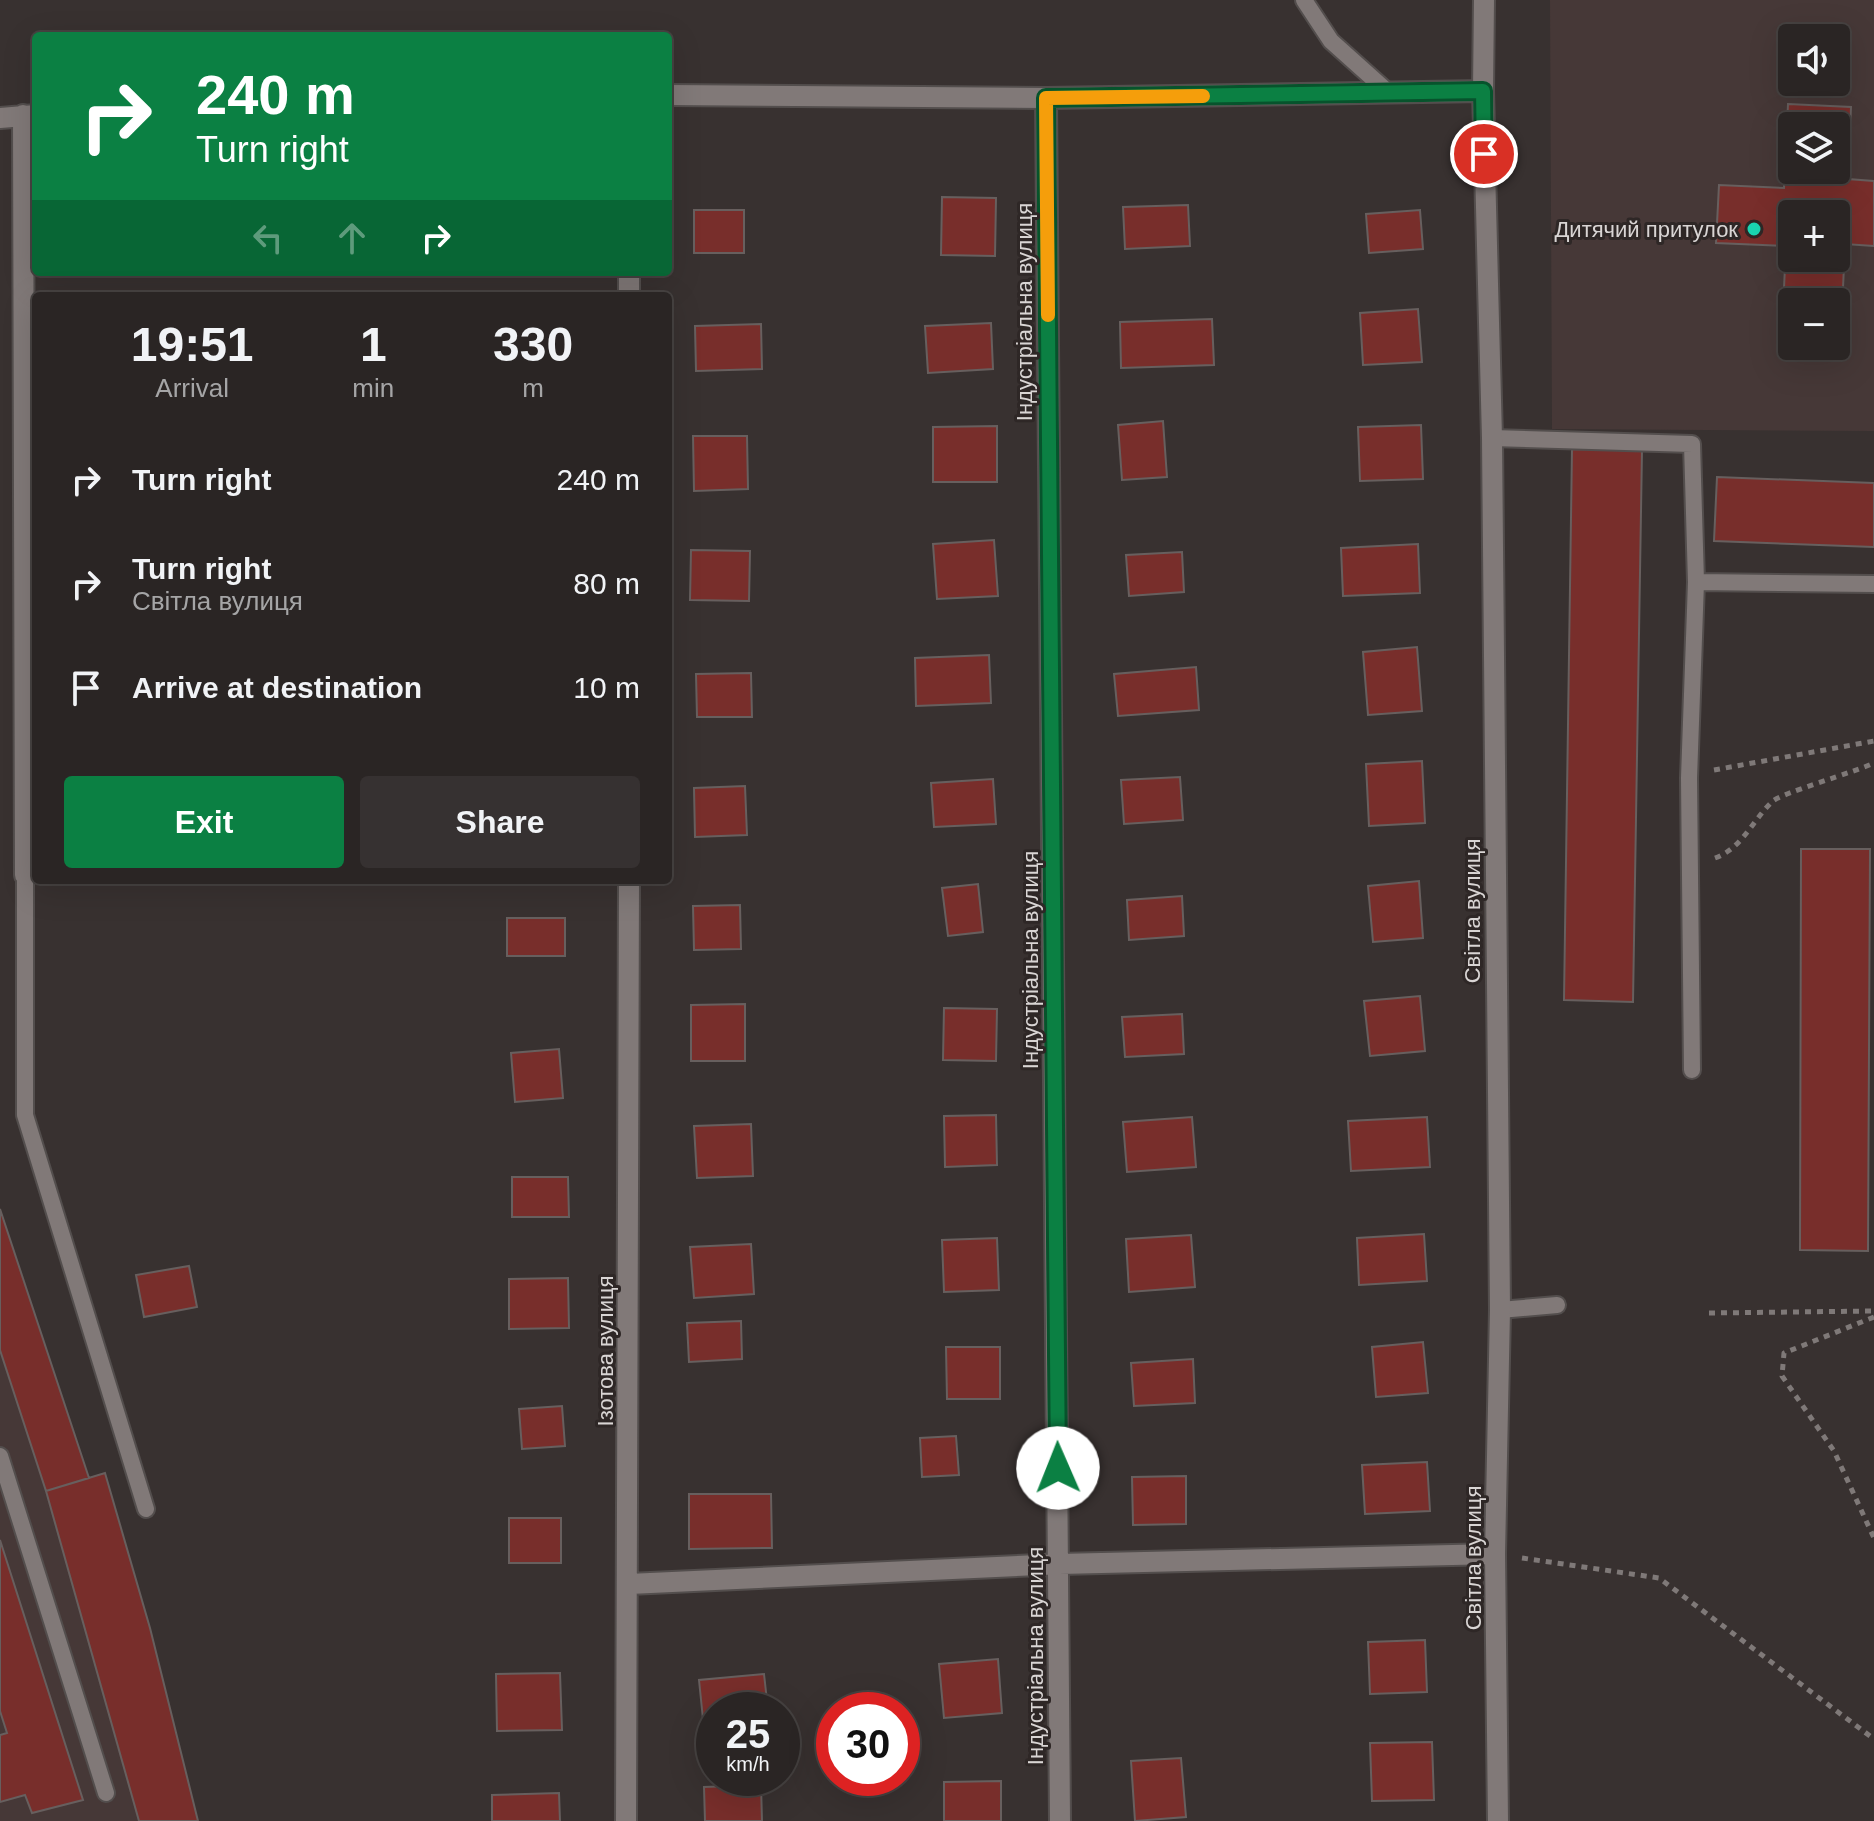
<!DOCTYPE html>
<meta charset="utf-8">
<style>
:root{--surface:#2a2524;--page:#363131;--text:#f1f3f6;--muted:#a5a5a6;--line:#464241;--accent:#0b8043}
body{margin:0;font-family:Arial,sans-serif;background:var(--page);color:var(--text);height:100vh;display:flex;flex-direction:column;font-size:30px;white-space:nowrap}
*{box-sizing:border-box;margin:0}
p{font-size:26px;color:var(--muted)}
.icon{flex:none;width:44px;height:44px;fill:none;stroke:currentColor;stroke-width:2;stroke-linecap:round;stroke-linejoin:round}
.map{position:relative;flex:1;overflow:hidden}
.side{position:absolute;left:32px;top:292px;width:640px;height:592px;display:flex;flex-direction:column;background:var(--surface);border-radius:8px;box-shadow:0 8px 32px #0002,0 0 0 2px var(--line)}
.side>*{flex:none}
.top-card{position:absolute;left:32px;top:32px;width:640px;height:244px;border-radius:8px;box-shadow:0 8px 32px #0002,0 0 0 2px var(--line);background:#0b8043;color:#fff;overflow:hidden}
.buttons{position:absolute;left:1778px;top:24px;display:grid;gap:16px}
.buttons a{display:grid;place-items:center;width:72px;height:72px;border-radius:8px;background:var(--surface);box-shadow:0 8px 32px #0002,0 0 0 2px var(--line);font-size:40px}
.speed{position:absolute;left:696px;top:1692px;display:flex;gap:16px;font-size:40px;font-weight:700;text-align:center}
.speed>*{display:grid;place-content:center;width:104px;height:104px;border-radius:50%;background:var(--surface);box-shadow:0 8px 32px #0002,0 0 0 2px var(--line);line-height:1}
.speed small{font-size:20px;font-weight:400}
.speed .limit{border:12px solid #d22;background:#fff;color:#111}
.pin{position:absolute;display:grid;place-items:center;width:68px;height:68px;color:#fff;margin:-34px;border:4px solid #fff;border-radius:50%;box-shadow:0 2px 8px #0007}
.me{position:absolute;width:88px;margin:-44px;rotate:359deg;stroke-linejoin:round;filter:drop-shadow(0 0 6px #0008)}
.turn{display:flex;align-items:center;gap:28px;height:168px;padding:0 32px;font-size:36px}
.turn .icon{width:104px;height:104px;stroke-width:2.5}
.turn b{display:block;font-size:56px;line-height:68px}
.lanes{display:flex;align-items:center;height:76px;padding:0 32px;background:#0003;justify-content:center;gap:40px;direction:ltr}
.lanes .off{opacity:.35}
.eta{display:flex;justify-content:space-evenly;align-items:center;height:136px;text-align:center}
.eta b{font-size:48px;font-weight:700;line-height:56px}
.primary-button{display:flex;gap:16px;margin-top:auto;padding:16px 32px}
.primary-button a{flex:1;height:92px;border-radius:8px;background:var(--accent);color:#fff;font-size:32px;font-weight:700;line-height:92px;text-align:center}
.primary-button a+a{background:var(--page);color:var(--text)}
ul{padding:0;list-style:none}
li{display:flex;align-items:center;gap:24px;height:104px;padding:0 32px}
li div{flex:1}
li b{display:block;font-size:30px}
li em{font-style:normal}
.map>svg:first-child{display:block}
.built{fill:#463837;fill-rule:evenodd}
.building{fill:#782e2b;stroke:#675f5e;stroke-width:2;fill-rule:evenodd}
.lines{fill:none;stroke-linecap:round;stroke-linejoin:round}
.lane-casing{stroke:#534e4d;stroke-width:20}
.street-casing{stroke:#534e4d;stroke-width:24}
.path{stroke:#7f7978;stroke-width:5;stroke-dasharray:6 6;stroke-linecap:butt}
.lane{stroke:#817978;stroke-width:16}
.street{stroke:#817978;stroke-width:20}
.route-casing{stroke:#07532c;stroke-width:20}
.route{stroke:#0b8043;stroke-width:14}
.slow{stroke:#f59e0b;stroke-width:14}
.poi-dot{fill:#1ad5b2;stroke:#2e2726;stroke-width:3}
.labels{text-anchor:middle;stroke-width:6;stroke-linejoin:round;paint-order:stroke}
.poi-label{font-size:22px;fill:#d9d5d4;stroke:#2e2726;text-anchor:end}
.street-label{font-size:22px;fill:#d9d5d4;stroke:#2e2726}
</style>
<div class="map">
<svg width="1874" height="1821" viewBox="0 0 1874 1821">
<rect width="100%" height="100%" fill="#383130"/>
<!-- built -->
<path class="built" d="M1550,0H1874V431L1552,429ZM1792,38H1836V82H1792ZM1792,126H1836V170H1792ZM1792,214H1836V258H1792ZM1792,302H1836V346H1792Z
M0,1215L89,1478L105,1473L150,1629L198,1821H0Z"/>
<!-- building -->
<path class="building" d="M1788,104L1851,107L1848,179L1874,181V246L1845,244L1841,332H1836V302H1792V330H1782L1786,246L1716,243L1719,185L1784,188ZM1792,126H1836V170H1792ZM1792,214H1836V258H1792Z
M942,197L996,198L995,256L941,255Z
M1188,205L1190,246L1125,249L1123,207Z
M694,210H744V253H694Z
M1420,210L1423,249L1369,253L1366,214Z
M1418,309L1422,362L1363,365L1360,313Z
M1212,319L1214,365L1121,368L1120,322Z
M991,323L993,369L928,373L925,326Z
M761,324L762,369L696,371L695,326Z
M1163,421L1167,477L1122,480L1118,425Z
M1421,425L1423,479L1360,481L1358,427Z
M997,426V482H933V427Z
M693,436H747L748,489L694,491Z
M1572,449L1642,450L1633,1002L1564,1000Z
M1717,477L1874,483V547L1714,541Z
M994,540L998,596L937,599L933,544Z
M1418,544L1420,593L1343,596L1341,548Z
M691,550L750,551L749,601L690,600Z
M1182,552L1184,592L1129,596L1126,555Z
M1417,647L1422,711L1368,715L1363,652Z
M989,655L991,703L916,706L915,658Z
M1196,667L1199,710L1118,716L1114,674Z
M751,673L752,717H697L696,674Z
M1422,761L1425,823L1369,826L1366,764Z
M1180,777L1183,820L1124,824L1121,780Z
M993,779L996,824L934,827L931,783Z
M745,786L747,835L695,837L694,788Z
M1801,849H1870L1868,1251L1800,1250Z
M1419,881L1423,938L1373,942L1368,886Z
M978,884L983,932L948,936L942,888Z
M1182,896L1184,936L1129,940L1127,900Z
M740,905L741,949L694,950L693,906Z
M507,918H565V956H507Z
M1420,996L1425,1051L1370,1056L1364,1001Z
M745,1004V1061H691V1005Z
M944,1008L997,1009L996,1061L943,1060Z
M1182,1014L1184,1054L1125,1057L1122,1017Z
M559,1049L563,1098L515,1102L511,1053Z
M996,1115L997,1165L945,1167L944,1116Z
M1192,1117L1196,1167L1127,1172L1123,1122Z
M1427,1117L1430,1167L1351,1171L1348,1121Z
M751,1124L753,1176L697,1178L694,1126Z
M512,1177H568L569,1217H512Z
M0,1209L89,1478L46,1491L0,1350Z
M1424,1234L1427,1281L1359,1285L1357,1238Z
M1191,1235L1195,1287L1129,1292L1126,1239Z
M997,1238L999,1290L944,1292L942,1240Z
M751,1244L754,1294L694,1298L690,1247Z
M189,1266L197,1307L144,1317L136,1275Z
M568,1278L569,1328L509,1329V1279Z
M741,1321L742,1359L689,1362L687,1323Z
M1423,1342L1428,1393L1376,1397L1372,1347Z
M946,1347H1000V1399H947Z
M1193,1359L1195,1403L1134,1406L1131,1363Z
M562,1406L565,1446L522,1449L519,1409Z
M956,1436L959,1475L922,1477L920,1438Z
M1427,1462L1430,1511L1365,1514L1362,1465Z
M105,1473L150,1628L198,1821H139L46,1491Z
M1186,1476V1524L1133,1525L1132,1477Z
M689,1494H771L772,1548L689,1549Z
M509,1518H561V1563H509Z
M0,1540L83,1800L32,1813L25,1795L0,1802V1735L7,1733L0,1711Z
M1425,1640L1427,1692L1370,1694L1368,1642Z
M998,1659L1002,1713L944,1718L939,1664Z
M560,1673L562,1730L497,1731L496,1674Z
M764,1674L768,1710H714V1728L704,1729L699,1680Z
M1432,1742L1434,1800L1372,1801L1370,1743Z
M1181,1758L1186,1817L1135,1821L1131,1761Z
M1001,1781V1821H944V1782Z
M761,1785L762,1821H705L704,1787Z
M559,1793L560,1821H492V1795Z"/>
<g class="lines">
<!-- lane casing -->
<g class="lane-casing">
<path id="lane" d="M1304,0L1331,41L1389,93
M1492,438L1692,444L1696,582L1874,584
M25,875V1115L146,1509
M1692,1070L1689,778L1696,582
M1500,1310L1557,1305
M0,1456L106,1793"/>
</g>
<!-- street casing -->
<g class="street-casing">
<path id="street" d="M1484,0L1483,91L1492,438L1500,1310L1495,1554L1498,1821
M668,95L1046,98L1483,91
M1046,98L1060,1821
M23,115L25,875
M0,118L36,115
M629,296V272
M629,1584L1059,1564L1495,1554
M626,1821L629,880"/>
</g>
<!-- path -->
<path class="path" d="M1714,770L1874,741
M1715,858C1743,848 1753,819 1773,801C1782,793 1855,772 1874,763
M1709,1313L1874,1311
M1874,1317L1784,1353L1782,1376L1834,1451L1874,1538
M1522,1558L1659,1578L1874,1739"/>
<!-- lane -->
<use href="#lane" class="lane"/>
<!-- street -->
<use href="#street" class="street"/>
</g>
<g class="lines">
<!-- route casing -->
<g class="route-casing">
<path id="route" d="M1058,1468L1046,98L1483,91L1484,154"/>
</g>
<!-- route -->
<use href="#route" class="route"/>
<!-- slow -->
<path class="slow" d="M1048,315L1046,98L1203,96"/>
</g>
<!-- markers -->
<circle class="poi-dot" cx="1754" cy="229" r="8"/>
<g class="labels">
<!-- poi labels -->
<g class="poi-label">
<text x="1738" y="237">Дитячий притулок</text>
</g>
<!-- street labels -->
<g class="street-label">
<text transform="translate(1024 312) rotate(-90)" y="8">Індустріальна вулиця</text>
<text transform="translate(1472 911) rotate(-90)" y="8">Світла вулиця</text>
<text transform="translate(1030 960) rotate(-90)" y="8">Індустріальна вулиця</text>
<text transform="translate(605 1351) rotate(-90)" y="8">Ізотова вулиця</text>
<text transform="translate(1473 1558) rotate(-90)" y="8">Світла вулиця</text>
<text transform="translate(1035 1656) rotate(-90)" y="8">Індустріальна вулиця</text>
</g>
</g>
</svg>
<div class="buttons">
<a><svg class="icon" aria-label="sound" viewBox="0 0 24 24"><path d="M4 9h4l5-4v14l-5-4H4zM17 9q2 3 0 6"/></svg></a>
<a><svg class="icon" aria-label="layers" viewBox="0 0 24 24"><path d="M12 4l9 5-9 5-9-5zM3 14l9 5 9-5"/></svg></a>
<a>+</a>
<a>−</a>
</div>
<div class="speed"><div>25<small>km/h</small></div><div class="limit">30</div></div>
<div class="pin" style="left:1484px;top:154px;background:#d93025"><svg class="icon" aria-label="arrive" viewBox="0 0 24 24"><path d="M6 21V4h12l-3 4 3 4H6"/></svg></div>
<svg class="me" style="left:1058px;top:1468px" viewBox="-20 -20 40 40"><circle r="19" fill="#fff"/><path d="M0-13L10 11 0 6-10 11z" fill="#0b8043"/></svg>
<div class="top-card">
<div class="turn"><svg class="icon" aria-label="right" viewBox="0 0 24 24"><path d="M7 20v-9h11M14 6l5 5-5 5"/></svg><div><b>240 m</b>Turn right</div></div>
<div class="lanes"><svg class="icon off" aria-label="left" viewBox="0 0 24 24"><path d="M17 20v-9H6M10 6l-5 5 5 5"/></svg><svg class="icon off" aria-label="ahead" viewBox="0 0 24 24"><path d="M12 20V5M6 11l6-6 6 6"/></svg><svg class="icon" aria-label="right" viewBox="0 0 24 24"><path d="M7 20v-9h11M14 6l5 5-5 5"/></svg></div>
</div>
<section class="side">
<div class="eta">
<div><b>19:51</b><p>Arrival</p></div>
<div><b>1</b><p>min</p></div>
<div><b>330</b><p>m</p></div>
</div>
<ul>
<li><svg class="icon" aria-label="right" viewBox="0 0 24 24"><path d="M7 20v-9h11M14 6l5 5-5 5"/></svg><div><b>Turn right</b></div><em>240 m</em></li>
<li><svg class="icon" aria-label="right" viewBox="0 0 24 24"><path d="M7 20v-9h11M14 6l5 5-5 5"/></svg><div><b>Turn right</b><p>Світла вулиця</p></div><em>80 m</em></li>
<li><svg class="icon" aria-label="arrive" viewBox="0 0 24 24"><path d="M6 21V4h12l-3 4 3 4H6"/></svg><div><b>Arrive at destination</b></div><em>10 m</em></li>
</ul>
<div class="primary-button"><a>Exit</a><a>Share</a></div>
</section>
</div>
